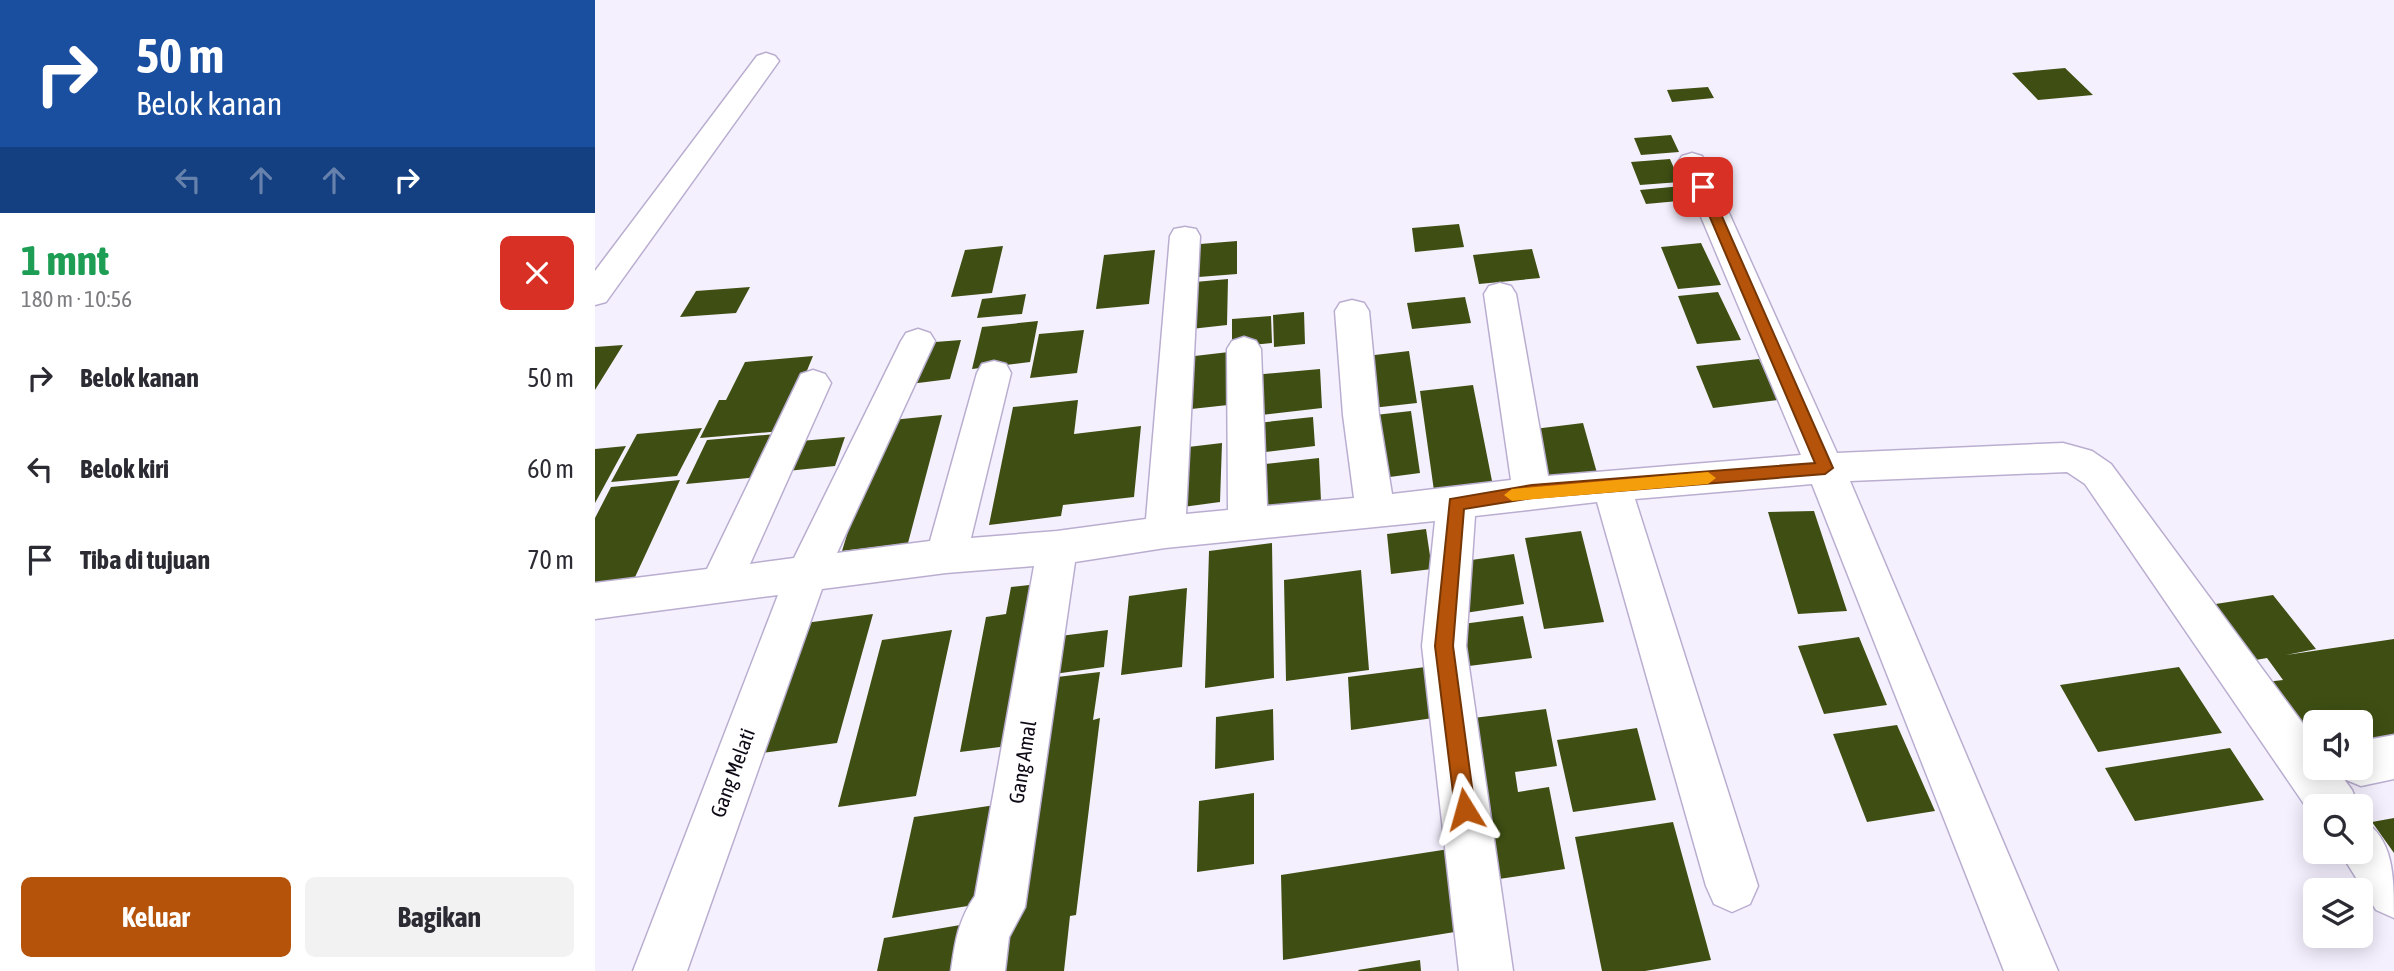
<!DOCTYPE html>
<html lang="id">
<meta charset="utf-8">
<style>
:root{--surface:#fff;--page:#f2f2f3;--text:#2b2b33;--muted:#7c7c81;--accent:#b45309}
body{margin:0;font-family:"Asap Condensed",sans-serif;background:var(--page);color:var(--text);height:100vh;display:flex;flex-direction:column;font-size:26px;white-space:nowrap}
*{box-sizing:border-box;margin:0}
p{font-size:23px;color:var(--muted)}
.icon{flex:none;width:38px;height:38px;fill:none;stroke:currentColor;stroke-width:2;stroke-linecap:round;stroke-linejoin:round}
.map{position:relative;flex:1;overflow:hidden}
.side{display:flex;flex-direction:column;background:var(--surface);width:595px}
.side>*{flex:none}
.guide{background:#1a4fa0;color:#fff;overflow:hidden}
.tools{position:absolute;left:1708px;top:710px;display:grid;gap:14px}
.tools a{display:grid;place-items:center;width:70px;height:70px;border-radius:10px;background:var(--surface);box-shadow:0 4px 18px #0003;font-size:35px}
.pin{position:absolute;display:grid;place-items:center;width:60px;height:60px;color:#fff;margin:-30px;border-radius:14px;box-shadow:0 4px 10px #0006}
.me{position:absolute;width:77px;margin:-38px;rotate:352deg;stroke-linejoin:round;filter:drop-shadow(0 0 5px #0008)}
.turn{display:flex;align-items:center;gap:24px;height:147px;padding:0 21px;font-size:32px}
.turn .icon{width:91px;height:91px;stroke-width:2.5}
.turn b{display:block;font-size:49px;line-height:60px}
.lanes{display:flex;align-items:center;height:66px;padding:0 21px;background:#0003;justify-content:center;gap:35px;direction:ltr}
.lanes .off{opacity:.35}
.round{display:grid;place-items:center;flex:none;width:74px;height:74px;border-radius:10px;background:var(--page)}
.head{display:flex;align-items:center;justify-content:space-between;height:119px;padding:0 21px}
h1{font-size:42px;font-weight:700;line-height:52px;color:#1e9e55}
.button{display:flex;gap:14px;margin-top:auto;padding:14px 21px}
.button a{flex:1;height:80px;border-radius:10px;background:var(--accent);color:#fff;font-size:28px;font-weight:700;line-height:80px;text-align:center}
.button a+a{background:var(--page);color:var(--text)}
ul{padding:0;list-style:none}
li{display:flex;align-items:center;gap:21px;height:91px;padding:0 21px}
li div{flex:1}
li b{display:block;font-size:26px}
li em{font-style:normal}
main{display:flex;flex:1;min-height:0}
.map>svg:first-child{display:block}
.building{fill:#3f4f13}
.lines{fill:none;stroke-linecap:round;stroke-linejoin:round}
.minor-casing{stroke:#baaed0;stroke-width:3}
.minor{fill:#fff;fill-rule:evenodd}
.route{fill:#b45309;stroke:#753606;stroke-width:2}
.slow{fill:#f59e0b}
.labels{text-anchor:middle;stroke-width:7;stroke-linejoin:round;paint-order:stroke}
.near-street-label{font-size:21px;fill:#0f0a16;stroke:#fff}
</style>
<main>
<section class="side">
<div class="guide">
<div class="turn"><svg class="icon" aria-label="right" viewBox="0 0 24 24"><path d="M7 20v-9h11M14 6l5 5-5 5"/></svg><div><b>50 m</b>Belok kanan</div></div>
<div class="lanes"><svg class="icon off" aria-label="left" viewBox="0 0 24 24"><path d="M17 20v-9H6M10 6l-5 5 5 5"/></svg><svg class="icon off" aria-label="ahead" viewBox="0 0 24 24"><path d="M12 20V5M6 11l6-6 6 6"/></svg><svg class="icon off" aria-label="ahead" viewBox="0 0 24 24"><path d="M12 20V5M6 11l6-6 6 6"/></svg><svg class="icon" aria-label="right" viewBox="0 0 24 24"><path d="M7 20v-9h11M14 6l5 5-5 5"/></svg></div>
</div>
<div class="head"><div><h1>1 mnt</h1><p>180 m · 10:56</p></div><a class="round" style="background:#d93025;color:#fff"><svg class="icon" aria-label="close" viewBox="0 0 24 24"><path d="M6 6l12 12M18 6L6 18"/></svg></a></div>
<ul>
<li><svg class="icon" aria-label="right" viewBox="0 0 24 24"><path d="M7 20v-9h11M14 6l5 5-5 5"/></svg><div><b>Belok kanan</b></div><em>50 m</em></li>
<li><svg class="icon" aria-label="left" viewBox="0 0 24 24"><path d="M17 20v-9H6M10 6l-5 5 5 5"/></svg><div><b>Belok kiri</b></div><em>60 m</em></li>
<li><svg class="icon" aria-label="arrive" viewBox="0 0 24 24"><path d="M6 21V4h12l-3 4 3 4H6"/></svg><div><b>Tiba di tujuan</b></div><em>70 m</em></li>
</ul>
<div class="button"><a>Keluar</a><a>Bagikan</a></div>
</section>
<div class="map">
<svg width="1799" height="971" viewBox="0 0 1799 971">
<rect width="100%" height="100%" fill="#f5f0fe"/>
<!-- building -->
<path class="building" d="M1470,68L1498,95L1443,100L1417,73Z
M1113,87L1119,98L1077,102L1072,90Z
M1076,135L1084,152L1046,155L1039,138Z
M1075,159L1085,182L1045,185L1036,162Z
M1087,186L1094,200L1051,204L1045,190Z
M864,224L869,247L820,252L817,228Z
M642,241V274L591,278L593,245Z
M1106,243L1126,285L1083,289L1066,247Z
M408,246L397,293L356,297L370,250Z
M937,249L945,278L884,284L878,255Z
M560,250L554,304L501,309L509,255Z
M633,279L632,325L587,330L589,283Z
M155,287L141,313L85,317L101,291Z
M1123,292L1146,340L1102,344L1083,296Z
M431,294L427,314L382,318L387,299Z
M870,297L876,323L817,329L812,303Z
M709,312L710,344L679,347L678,315Z
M676,316L677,343L637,347V319Z
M443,321L435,362L377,369L387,327Z
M489,330L482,373L435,378L444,334Z
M366,340L355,379L315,384L327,343Z
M28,345L0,390V347Z
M814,351L822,403L777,408L771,356Z
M634,352L633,405L587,410L591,357Z
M218,356L187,431L105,438L124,400H131L150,362Z
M1164,359L1183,400L1118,408L1101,366Z
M725,369L727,408L658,416V375Z
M878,385L899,491L840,498L825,391Z
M483,400L479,434L546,426L539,497L468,505L466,516L394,525L418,407Z
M816,411L825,473L787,478L780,415Z
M347,415L313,543L247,551L287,421Z
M718,417L720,446L662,453V423Z
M988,423L1002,473L951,480L939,429Z
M107,428L82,476L16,482L42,434Z
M182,434L164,477L91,484L112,440Z
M250,437L240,466L183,472L195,442Z
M627,443L625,502L573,509L576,449Z
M31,446L0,503V449Z
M724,458L726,501L661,509V465Z
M85,480L35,588L0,592V518L16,487Z
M1219,511L1252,611L1203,614L1173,512Z
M831,529L837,569L796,574L792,534Z
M986,531L1009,622L949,629L930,538Z
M677,543L679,678L610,688L614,551Z
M919,554L929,604L870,613L862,562Z
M766,570L774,670L691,681L689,580Z
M452,583L428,744L365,752L391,617L411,614L416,587Z
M592,588L587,667L526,675L534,596Z
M1678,595L1721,649L1691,655L1799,639V751L1778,743L1766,745V723H1720V753L1671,682L1688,680L1672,658L1649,662L1608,606Z
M278,614L242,743L167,753L210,623Z
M928,616L937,658L866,667L860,625Z
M357,630L321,796L243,807L287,640Z
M513,630L509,667L452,675L457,637Z
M1264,637L1292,705L1229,714L1203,646Z
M838,666L845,717L756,730L753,677Z
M1584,667L1627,733L1503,752L1465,685Z
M505,672L498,720L505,718L481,915L475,916L469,971H392L445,679Z
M678,709L679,760L620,769L621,717Z
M951,709L962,766L920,772L923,792L954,787L970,869L897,880L870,719Z
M1302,725L1340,811L1272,822L1238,734Z
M1042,728L1061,800L978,812L962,740Z
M1635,748L1669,800L1540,821L1510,768Z
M659,793V864L602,872L604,801Z
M414,803L398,902L297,918L319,817Z
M1799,818V853L1777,822Z
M1078,822L1116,960L1050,971H1007L980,837Z
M867,847L878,929L688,960L686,875Z
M377,923L370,971H282L289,938Z
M825,960L826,971H764L763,970Z"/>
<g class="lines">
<!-- minor casing -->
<g class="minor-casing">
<path id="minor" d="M171,53L180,56L184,61L11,302L0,305V271L162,56Z
M1097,153L1107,156L1111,162L1242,453L1468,443L1497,451L1516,464L1720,740V768H1741L1757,790L1764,807H1720V820L1490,484L1472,472L1255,481L1463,971H1409L1217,484L1040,499L1163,886L1155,904L1137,912L1119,904L1111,886L1002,502L880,516L871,646L918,971H864L827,646L840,521L570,548L480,562L430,907L414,937L410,971H356C360,943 363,920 380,896L439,566L351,573L227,589L92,971H38L183,595L0,619V583L112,569L206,374L218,370L230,374L236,383L155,564L199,558L306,341L311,333L323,329L335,333L340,341L242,553L335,541L382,373L387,364L399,361L411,364L416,373L376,538L462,531L551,519L575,236L579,229L590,227L601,229L605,236L591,514L633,510L632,349L637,341L649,337L661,341L666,349L672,506L759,498L748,415L740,311L745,303L757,300L769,303L774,311L784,415L797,494L916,480L889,294L894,286L905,283L916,286L921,294L953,476L1206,455L1083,162L1087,156Z
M1799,735V779L1766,786L1749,779L1745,768H1766V741Z
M1766,819C1799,838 1799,876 1799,918L1781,910L1745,852H1766Z"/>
</g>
<!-- minor -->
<use href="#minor" class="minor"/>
</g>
<!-- route -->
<path class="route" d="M1108,184L1114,187L1238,468L1230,474L937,498L869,509L858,646L880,809L877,816L870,819L863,816L860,809L840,646L855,499L937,485L1220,463L1102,187Z"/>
<!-- slow -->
<path class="slow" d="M1113,472L1121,478L1113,484L917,501L909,495L917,489Z"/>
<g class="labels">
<!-- near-street labels -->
<g class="near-street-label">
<text transform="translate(428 762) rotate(-81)" y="7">Gang Amal</text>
<text transform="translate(138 773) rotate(-70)" y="7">Gang Melati</text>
</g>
</g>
</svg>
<div class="tools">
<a><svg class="icon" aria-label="sound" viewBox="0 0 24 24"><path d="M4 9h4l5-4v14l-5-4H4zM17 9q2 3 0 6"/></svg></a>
<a><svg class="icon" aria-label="search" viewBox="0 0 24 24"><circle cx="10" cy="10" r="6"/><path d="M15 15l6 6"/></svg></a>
<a><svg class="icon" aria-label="layers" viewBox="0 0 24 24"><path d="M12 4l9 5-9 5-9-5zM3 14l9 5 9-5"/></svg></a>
</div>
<div class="pin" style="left:1108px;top:187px;background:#d93025"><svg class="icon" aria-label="arrive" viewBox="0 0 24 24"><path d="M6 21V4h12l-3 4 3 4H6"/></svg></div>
<svg class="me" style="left:870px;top:809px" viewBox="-20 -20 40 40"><path d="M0-17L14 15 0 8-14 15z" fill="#b45309" stroke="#fff" stroke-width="4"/></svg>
</div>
</main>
